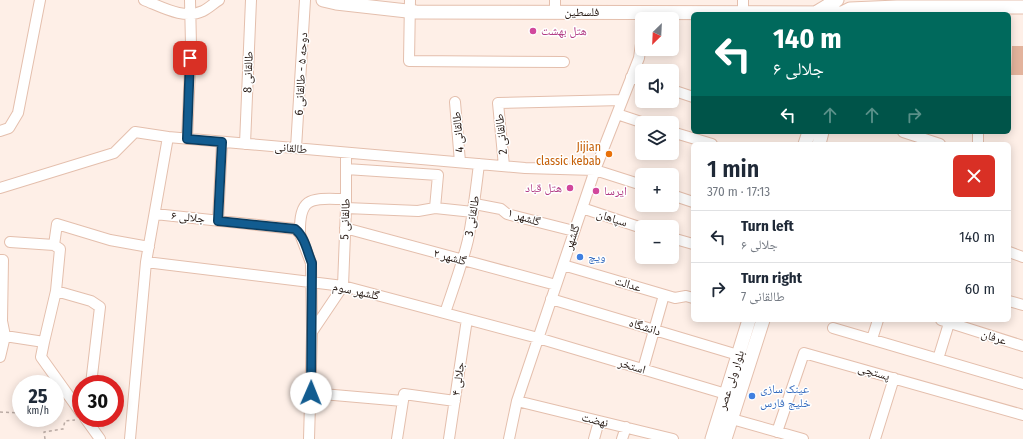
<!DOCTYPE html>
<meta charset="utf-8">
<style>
:root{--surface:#fff;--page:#f6f6f7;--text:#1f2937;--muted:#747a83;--line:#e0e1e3}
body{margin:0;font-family:"Fira Sans Condensed","Noto Naskh Arabic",sans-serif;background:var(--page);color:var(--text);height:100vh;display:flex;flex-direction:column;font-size:15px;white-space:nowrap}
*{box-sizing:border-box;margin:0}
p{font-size:13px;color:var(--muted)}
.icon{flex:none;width:22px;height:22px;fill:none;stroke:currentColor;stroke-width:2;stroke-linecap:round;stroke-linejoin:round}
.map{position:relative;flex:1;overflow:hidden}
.sheet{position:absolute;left:691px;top:142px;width:320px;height:180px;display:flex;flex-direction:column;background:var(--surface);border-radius:6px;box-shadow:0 2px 10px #0003}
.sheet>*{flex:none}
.banner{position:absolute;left:691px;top:12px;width:320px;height:122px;border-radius:6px;box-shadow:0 2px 10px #0003;background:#00695c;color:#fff;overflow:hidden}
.needle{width:26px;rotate:204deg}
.fabs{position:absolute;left:635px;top:12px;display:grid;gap:8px}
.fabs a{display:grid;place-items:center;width:44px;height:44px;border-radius:6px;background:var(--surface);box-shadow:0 2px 10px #0003;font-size:20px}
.speed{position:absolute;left:12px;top:375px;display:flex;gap:8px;font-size:20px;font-weight:700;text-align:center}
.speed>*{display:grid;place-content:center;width:52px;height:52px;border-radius:50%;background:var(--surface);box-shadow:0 2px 10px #0003;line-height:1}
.speed small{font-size:10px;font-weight:400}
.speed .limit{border:6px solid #d22;background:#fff;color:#111}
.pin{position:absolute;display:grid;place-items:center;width:34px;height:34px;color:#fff;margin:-17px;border-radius:8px;box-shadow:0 2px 6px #0006}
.me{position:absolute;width:44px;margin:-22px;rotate:1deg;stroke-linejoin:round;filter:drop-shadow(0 0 3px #0008)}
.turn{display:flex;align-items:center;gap:14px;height:84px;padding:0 16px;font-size:18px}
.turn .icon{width:52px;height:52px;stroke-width:2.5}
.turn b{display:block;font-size:28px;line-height:34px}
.lanes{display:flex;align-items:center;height:38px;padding:0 16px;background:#0003;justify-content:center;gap:20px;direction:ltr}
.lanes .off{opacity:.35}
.round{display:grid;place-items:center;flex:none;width:42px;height:42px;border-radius:6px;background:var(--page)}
.summary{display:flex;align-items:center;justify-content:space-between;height:68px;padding:0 16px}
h1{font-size:24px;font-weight:600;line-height:30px}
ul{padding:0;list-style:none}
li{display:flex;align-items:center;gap:12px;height:52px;padding:0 16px;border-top:1px solid var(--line)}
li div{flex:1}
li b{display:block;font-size:15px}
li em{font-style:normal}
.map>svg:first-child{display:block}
.building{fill:#e3b39c}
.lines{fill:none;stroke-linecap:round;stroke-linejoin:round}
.minor-casing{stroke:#e4bfad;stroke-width:12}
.major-casing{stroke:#e4bfad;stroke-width:15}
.path{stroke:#bbaca5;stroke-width:1.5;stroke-dasharray:3 3;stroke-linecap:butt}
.minor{stroke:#fff;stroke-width:10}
.major{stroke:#fff;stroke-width:13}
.route-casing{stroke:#0c3c5e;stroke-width:10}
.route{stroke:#125c90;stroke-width:7}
.hotel-dot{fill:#d1479c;stroke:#fff;stroke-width:1.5}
.food-dot{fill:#e8710a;stroke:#fff;stroke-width:1.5}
.shop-dot{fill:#3f7fe0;stroke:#fff;stroke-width:1.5}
.labels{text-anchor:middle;stroke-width:3;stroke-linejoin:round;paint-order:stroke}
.street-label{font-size:12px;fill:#231610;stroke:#fff}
.hotel-label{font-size:12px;fill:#b23c85;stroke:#fff;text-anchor:start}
.food-label{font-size:12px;fill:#c56008;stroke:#fff;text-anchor:end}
.shop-label{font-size:12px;fill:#366cbe;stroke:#fff;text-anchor:start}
</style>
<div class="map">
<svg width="1023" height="439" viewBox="0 0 1023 439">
<rect width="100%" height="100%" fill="#feefe7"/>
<!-- building -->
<path class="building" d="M1012,46H1023V75H1011Z"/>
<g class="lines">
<!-- minor casing -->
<g class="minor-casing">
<path id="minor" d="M144,0C162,7 184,20 203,11C209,8 214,3 219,0
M410,0L409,61L564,62
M743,0V12
M555,12V0
M631,77L642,80
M672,90L693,97
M455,102L460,162
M617,114L644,123
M0,131L9,128L18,113L40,0
M672,132L712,144
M903,132L940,144
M978,132V144
M187,139L191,45L190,0
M245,144L251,0
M296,148L305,0
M504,166L498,103L622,100
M346,169L438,175L435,208
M0,188L114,153L135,132L168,137L525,168L595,170L642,185
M672,195L693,202
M475,204L501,209L507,214L574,231
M346,208L418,211L435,208L473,212
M582,208L642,228
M155,214L295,229L300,234L311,263L312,332L309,439
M218,221L222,142
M345,228L556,285
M300,234C299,194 313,199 346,199
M672,238L693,244
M10,242L54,245
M1009,252L1023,257
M0,260H3L2,321L5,336
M146,262L343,286L538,338L726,394
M563,265L675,298L686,296L693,298
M56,291L91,301L100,307L91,384
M551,299L738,355
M1009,301L1023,305
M445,313C453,289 462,265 468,240C473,215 476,189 479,164
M941,320L1023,346
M833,328L1023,384
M312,332L343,286L346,208V153
M872,339L878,320
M44,342L56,291L60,249L54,245L57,224L110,240L149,247
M0,357L5,336L44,342L41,357L81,413
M938,359L950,320
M643,369L664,295
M311,393L403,401
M517,401L673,439
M85,418L100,439
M732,419L803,439
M777,432L804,353L1023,415
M130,439L146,262L168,137
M397,439L404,394L455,401
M449,439L467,319
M509,439L517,401L595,170L639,58L642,37
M594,439L599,421
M622,439L626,427
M875,439L894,378"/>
</g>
<!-- major casing -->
<g class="major-casing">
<path id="major" d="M323,0L336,3L416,12L842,13L850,9L897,7H1023
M817,12L837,0
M805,144L809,132
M819,144L822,132
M712,439L749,320
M725,439L763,320"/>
</g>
<!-- path -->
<path class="path" d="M0,412L21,413
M45,439L44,432L63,429L65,421L75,420"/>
<!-- minor -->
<use href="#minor" class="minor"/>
<!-- major -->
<use href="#major" class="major"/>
</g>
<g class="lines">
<!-- route casing -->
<g class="route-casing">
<path id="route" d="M190,58L187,139L222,142L218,221L295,229C305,237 307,251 312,263L311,393"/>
</g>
<!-- route -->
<use href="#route" class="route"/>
</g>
<!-- markers -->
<g class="hotel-dot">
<circle cx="533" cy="31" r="4"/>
<circle cx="570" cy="188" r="4"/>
<circle cx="596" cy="191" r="4"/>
</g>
<circle class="food-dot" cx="609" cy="154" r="4"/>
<g class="shop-dot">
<circle cx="580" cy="257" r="4"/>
<circle cx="752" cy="396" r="4"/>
</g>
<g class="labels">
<!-- street labels -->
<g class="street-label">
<text x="582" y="16">فلسطین</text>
<text transform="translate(248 72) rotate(-88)" y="4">طالقانی 8</text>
<text transform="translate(301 74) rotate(-87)" y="4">دوحه ۵ - طالقانی 6</text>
<text transform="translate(458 132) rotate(-95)" y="4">طالقانی 4</text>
<text transform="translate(501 134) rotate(-96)" y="4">طالقانی 2</text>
<text transform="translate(291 148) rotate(5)" y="4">طالقانی</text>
<text transform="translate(472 216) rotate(-80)" y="4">طالقانی 3</text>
<text transform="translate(188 217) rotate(6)" y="4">جلالی ۶</text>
<text transform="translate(524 217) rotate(18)" y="4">گلشهر ۱</text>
<text transform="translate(612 218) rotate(18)" y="4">سپاهان</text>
<text transform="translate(345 219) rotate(-88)" y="4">طالقانی 5</text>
<text transform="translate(572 237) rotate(-71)" y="4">گلشهر</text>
<text transform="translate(450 257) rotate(15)" y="4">گلشهر ۲</text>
<text transform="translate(628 284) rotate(17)" y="4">عدالت</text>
<text transform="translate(356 291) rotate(12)" y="4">گلشهر سوم</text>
<text transform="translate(645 327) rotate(17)" y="4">دانشگاه</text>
<text transform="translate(994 337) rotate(18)" y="4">عرفان</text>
<text transform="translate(632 366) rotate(16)" y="4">استخر</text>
<text transform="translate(874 372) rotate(16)" y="4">پستچی</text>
<text transform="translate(458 379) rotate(-82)" y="4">جلالی ۴</text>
<text transform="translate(731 380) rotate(-72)" y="4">بلوار ولی عصر</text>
<text transform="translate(595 420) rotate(14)" y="4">نهضت</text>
</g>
<!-- hotel labels -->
<g class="hotel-label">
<text x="541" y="35">هتل بهشت</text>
<text x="562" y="192" text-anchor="end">هتل قباد</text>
<text x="604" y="195">ایرسا</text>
</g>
<!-- food labels -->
<g class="food-label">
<text x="601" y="151">Jijian<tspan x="601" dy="14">classic kebab</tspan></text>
</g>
<!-- shop labels -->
<g class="shop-label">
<text x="588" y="261">ویچ</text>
<text x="760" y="393">عینک سازی<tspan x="760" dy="14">خلیج فارس</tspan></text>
</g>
</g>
</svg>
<div class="fabs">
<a><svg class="needle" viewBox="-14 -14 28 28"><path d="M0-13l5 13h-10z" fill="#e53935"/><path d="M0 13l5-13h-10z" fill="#747a83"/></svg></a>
<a><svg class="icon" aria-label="sound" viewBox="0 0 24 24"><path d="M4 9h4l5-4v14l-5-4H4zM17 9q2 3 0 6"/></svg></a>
<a><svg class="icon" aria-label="layers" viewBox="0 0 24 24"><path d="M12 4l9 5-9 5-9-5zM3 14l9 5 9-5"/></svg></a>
<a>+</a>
<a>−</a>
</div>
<div class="speed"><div>25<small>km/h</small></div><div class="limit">30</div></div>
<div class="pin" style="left:190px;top:58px;background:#d93025"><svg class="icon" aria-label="arrive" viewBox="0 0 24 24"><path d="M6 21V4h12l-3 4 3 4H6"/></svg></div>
<svg class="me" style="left:311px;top:393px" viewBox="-20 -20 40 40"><circle r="19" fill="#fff"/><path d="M0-13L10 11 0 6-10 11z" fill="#125c90"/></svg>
<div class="banner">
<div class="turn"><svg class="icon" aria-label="left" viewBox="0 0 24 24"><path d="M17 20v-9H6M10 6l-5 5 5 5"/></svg><div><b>140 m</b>جلالی ۶</div></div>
<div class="lanes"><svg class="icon" aria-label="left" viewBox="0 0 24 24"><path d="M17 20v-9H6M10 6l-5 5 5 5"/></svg><svg class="icon off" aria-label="ahead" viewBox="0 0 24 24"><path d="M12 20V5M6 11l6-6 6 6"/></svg><svg class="icon off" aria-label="ahead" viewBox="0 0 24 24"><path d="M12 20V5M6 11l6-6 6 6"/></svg><svg class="icon off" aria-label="right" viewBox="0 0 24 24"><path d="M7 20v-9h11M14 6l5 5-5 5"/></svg></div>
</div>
<section class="sheet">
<div class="summary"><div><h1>1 min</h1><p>370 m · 17:13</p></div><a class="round" style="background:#d93025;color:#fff"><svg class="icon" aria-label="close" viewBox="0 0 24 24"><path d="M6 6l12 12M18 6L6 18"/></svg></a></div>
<ul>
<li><svg class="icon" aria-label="left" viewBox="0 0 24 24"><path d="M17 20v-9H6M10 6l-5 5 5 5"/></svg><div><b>Turn left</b><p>جلالی ۶</p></div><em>140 m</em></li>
<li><svg class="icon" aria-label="right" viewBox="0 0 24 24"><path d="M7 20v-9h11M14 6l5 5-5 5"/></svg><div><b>Turn right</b><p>طالقانی 7</p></div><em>60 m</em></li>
</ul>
</section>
</div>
